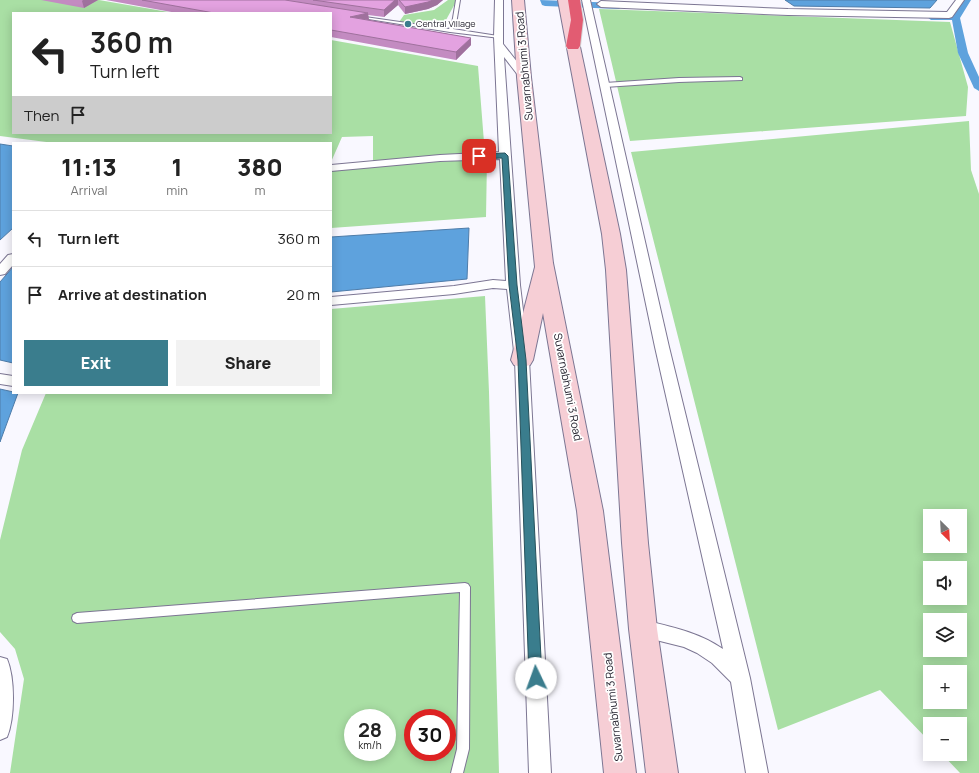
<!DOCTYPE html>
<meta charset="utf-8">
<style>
:root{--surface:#fff;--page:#f2f2f2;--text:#222;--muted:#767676;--line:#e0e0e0;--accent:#3a7d8d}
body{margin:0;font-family:Manrope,sans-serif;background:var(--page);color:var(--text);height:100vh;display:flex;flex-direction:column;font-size:15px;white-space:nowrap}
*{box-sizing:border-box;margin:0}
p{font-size:13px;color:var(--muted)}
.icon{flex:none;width:22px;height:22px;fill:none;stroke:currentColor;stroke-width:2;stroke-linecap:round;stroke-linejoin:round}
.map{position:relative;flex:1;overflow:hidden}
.details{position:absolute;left:12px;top:142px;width:320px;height:252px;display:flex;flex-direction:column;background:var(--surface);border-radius:0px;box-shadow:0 2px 10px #0003}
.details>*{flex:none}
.top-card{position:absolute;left:12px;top:12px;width:320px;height:122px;border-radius:0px;box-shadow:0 2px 10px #0003;background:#fff;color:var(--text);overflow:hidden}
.needle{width:26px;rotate:156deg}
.fabs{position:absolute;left:923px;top:509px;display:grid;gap:8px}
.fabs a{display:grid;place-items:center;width:44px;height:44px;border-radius:0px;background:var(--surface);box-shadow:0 2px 10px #0003;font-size:20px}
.speed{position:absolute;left:344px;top:709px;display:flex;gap:8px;font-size:20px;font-weight:700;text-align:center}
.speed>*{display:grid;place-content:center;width:52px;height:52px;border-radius:50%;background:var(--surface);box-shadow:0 2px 10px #0003;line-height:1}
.speed small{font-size:10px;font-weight:400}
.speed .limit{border:6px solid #d22;background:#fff;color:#111}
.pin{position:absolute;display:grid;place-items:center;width:34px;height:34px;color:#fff;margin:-17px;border-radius:8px;box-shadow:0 2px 6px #0006}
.me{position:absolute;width:44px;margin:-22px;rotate:357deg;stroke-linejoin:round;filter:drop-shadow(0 0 3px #0008)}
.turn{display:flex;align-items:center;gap:14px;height:84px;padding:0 12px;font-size:18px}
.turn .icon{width:52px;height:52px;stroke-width:2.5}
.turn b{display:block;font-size:28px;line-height:34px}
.then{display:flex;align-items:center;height:38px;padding:0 12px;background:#0003;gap:8px;font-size:15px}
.eta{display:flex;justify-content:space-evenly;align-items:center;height:68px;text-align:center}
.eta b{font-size:24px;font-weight:800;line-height:28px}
.cta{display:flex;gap:8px;margin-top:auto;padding:8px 12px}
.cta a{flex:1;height:46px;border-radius:0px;background:var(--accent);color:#fff;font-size:16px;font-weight:800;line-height:46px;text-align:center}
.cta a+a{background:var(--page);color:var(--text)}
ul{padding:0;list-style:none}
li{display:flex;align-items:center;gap:12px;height:56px;padding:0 12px;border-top:1px solid var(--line)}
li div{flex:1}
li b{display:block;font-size:15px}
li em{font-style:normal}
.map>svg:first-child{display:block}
.green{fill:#a9dfa4;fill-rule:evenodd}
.water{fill:#5ea2dd;stroke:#4e7ca9}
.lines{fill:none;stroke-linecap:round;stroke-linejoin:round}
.canal{fill:#5ea2dd;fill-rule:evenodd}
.service-casing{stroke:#7c7693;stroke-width:2}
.minor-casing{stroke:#7c7693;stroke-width:2}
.secondary-casing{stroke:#7c7693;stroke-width:2}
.motorway-casing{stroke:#d4d3d6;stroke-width:2}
.service{fill:#fff;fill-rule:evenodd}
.minor{fill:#fff;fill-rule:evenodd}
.secondary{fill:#f6ced5;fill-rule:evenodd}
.motorway{fill:#e25c72;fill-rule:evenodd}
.wall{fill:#c38bc1}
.shaded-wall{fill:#9f719d}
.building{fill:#e3a2e0;stroke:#9f719d}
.route{fill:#3a7d8d;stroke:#26515c}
.poi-dot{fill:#3a7d8d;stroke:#fff;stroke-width:1.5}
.labels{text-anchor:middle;stroke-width:3.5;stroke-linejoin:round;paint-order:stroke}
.far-poi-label{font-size:9px;fill:#272531;stroke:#fff;text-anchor:start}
.street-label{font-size:11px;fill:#272531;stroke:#fff}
</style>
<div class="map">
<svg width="979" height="773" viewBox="0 0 979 773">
<rect width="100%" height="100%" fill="#f9f8ff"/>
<!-- green -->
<path class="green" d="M0,0H99L174,13H13V133H331V40L478,66L485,155L373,161V136L342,137L331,162V143H54L0,136Z
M448,0H457L441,29L399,22L404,15L434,10Z
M599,9L950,22L968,87L966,116L630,141Z
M969,121L971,170L979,194V773H960L942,754H960V724H930V742L880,690L778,730L631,152ZM930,516H960V546H930ZM930,568H960V598H930ZM930,620H960V650H930ZM930,672H960V702H930Z
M487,159L486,217L331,228V168Z
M485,296L489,392L499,773H10L24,679L15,649L0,632V540L22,450L46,393H331V309ZM353,718H387V752H353ZM413,718H447V752H413Z"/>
<!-- water -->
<path class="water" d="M785,0H937L930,8L794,6Z
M0,144L13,146V228L0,240Z
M469,228L467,279L331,292V237Z
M13,267V363L0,360V282Z
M0,389L18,393L0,442Z"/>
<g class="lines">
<!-- canal -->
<path class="canal" d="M540,0L619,3L623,6L619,9L545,6L542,5Z
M963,0H971L960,18L968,53L979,77V91L974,88L958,53L952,20H931L927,17L931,14L953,15Z"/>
<!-- service casing -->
<g class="service-casing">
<path id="service" d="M456,0H460L456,24L453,29L498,36L500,37V38L450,32L356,17L358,16L449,29L452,24Z
M740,77L742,78V80L679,82L605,87L602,85L605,83L679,78Z
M465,583L468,584L470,587L469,749L463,773H451L457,749L460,592L77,623L73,621L72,618L73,615L77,613Z"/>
</g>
<!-- minor casing -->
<g class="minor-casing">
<path id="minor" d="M495,0H503V44L529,77L524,80L521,79L504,57L520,285L529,360L551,773H529L515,360L507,289L493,288L454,294L331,305V297L454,286L493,280L506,281L500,159L440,161L331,171V165L440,155L499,152L494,37Z
M582,0H590L669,347L750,678L768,773H746L731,682L712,663L697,653L684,647L636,635L633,629L636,623L643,620C672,627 698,632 723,649L655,347Z
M956,0H964L952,17L949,18L788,15L601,7L597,4L601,1L788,9L947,12Z
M13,254V265L5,274L0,275V264L8,255Z
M0,374L13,376V386L0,384Z
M0,657L7,659C15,678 15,718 7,737L0,740Z"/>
</g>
<!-- secondary casing -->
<g class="secondary-casing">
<path id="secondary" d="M512,0H524L531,77L553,263L603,511L636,773H604L577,511L543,313L533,360L530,365L522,367L514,365L511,360L535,267L517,77Z
M558,0H570L620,234L626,270L648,543L657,629L678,773H646L629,629L622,543L606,270L602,234Z"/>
</g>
<!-- motorway casing -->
<g class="motorway-casing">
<path id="motorway" d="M568,0H580L583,20L580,46L578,49H568L566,46L571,20Z"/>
</g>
<!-- service -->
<use href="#service" class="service"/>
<!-- minor -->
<use href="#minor" class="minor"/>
<!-- secondary -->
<use href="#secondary" class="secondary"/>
<!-- motorway -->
<use href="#motorway" class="motorway"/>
</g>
<!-- wall -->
<path class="wall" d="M41,0H98L84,8Z
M106,0H443L437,5L428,9L405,14L398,5L384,17L368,15L369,20L471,38V45L456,60L331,37V13H177Z"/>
<!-- shaded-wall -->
<path class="shaded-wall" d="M83,0H98L84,8L82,1Z
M395,0H398V5L384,17V10Z
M433,0H443L437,5L428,9L405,14V7Z
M368,13L369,20L350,17Z
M471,38V45L456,60V52Z"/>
<!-- building -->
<path class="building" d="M142,0H285L368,13L350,17L471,38L456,52L331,30V13H214Z
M313,0H395L384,10Z
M399,0H433L428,2L405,7Z"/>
<!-- route -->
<path class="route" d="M505,153L508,156L517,285L526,360L542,678L540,682L536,684L531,682L529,678L518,360L509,285L502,158L479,159L476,156L479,154Z"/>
<!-- markers -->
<circle class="poi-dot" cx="408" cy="24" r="4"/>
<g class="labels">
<!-- far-poi labels -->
<g class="far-poi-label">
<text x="416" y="27">Central Village</text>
</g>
<!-- street labels -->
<g class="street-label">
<text transform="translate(524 66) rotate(-95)" y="4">Suvarnabhumi 3 Road</text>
<text transform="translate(568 387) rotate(79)" y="4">Suvarnabhumi 3 Road</text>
<text transform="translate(613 707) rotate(-96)" y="4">Suvarnabhumi 3 Road</text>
</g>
</g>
</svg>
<div class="fabs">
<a><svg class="needle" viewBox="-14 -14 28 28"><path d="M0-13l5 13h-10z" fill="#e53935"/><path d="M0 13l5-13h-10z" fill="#767676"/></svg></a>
<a><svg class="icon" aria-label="sound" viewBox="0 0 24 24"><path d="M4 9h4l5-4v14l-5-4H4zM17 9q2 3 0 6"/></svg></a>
<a><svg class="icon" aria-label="layers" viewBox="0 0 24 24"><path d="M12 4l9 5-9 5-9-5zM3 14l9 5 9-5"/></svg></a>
<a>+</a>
<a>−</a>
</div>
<div class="speed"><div>28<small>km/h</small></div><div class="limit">30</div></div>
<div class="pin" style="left:479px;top:156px;background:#d93025"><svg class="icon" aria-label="arrive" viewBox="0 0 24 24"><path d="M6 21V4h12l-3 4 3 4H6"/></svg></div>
<svg class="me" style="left:536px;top:678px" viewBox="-20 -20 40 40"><circle r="19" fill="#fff"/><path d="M0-13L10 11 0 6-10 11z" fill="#3a7d8d"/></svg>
<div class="top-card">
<div class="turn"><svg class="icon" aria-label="left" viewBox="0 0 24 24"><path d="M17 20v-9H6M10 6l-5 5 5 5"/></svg><div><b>360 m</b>Turn left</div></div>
<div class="then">Then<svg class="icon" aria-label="arrive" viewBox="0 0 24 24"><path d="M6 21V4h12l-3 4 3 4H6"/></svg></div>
</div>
<section class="details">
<div class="eta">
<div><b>11:13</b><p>Arrival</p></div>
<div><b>1</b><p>min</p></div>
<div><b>380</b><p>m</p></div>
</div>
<ul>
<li><svg class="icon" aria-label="left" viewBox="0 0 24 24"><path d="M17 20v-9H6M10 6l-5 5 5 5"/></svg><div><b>Turn left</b></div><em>360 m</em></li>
<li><svg class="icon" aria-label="arrive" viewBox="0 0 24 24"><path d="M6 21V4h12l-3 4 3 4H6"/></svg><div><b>Arrive at destination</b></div><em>20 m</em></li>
</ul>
<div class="cta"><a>Exit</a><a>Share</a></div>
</section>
</div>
